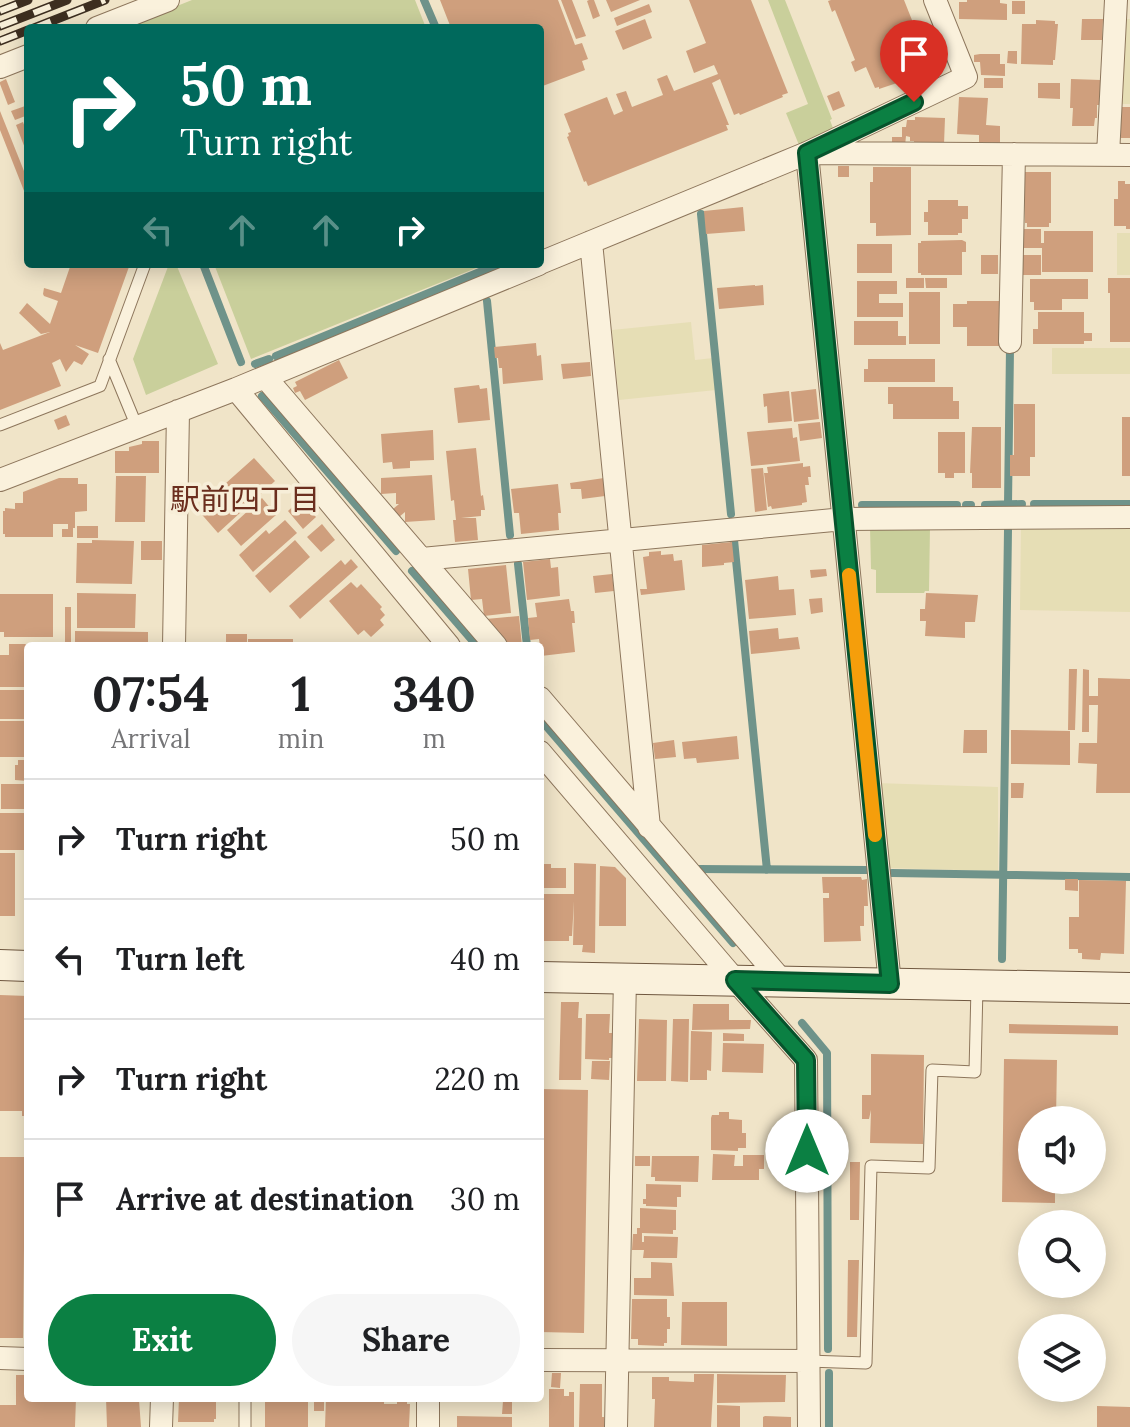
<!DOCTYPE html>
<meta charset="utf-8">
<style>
:root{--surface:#fff;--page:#f6f6f6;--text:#202124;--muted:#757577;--line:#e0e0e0;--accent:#0b8043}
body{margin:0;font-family:Lora,"Noto Sans JP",serif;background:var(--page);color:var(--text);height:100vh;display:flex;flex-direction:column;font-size:30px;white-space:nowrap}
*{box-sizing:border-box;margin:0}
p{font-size:26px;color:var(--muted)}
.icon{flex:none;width:44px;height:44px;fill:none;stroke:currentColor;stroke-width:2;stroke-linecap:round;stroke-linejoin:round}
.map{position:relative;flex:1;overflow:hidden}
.details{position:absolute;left:24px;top:642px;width:520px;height:760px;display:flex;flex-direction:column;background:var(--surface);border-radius:8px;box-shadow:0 4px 20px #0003}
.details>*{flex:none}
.guide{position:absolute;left:24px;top:24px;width:520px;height:244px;border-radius:8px;box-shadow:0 4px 20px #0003;background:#00695c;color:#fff;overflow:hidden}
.fabs{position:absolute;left:1018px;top:1106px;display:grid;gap:16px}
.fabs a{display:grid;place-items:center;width:88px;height:88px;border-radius:50%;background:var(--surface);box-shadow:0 4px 20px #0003;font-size:40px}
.pin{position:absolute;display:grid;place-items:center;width:68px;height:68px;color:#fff;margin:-82px -34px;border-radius:50% 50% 50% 0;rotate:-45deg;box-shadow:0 0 8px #0007}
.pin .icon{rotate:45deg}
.me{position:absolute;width:88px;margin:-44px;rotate:0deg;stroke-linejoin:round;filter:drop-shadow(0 0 6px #0008)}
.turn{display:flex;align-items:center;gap:28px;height:168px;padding:0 24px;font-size:36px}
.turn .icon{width:104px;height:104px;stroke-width:2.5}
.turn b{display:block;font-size:56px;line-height:68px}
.lanes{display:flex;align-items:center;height:76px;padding:0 24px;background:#0003;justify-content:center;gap:40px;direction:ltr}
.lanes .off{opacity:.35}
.eta{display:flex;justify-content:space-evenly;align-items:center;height:136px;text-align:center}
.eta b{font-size:48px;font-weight:700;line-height:56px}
.button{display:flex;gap:16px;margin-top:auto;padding:16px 24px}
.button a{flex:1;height:92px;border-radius:48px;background:var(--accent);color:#fff;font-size:32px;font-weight:700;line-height:92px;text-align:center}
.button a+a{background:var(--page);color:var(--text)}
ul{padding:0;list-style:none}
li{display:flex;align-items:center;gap:24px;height:120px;padding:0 24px;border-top:2px solid var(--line)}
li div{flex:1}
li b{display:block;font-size:30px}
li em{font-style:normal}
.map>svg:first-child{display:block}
.farmland{fill:#e6deb5}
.green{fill:#c9cf9b}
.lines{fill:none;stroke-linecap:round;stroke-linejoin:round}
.stream{stroke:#6f938a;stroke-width:8}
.building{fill:#cf9f7d}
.lane-casing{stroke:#8d765c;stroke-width:13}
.street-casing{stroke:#8d765c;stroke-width:24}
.secondary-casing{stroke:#6f573f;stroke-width:32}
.lane{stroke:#faf1dc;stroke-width:11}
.street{stroke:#faf1dc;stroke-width:22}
.secondary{stroke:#faf1dc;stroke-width:30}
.rail-casing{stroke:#3d2e20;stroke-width:9}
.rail{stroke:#f7eed8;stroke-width:6;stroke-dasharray:18;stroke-linecap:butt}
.route-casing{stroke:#07532c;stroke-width:20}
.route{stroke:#0b8043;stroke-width:14}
.slow{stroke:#f59e0b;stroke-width:14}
.labels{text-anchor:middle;stroke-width:7;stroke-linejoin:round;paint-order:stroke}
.neighbourhood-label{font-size:30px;fill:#6b2e1e;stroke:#f7eed8}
</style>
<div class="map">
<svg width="1130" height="1427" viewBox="0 0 1130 1427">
<rect width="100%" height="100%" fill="#f0e4c8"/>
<!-- farmland -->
<path class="farmland" d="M1120,19H1130V104H1116Z
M1117,233H1130V275H1117Z
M691,322L695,360L713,358L716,390L619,400L612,330Z
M1052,348H1130V374H1052Z
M1130,526V612L1020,610L1021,527Z
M876,783L998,787V871L885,868Z"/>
<!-- green -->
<path class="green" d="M192,0H415L426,28H122Z
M768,0H785L832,119L830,120L834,131L799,145L786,113L808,104Z
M169,264H176L218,364L146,395L133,359Z
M214,264H486L251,359Z
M870,527H930L929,591H925L924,593H876V570L871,569Z"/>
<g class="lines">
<!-- stream -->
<path class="stream" d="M424,0L436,28
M701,214L731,514
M203,264L241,362
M487,301L510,535
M276,356L499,264
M255,364L269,359
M262,396L396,551
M1008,504L1010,348
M1034,504H1130
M862,505H957
M966,505H971
M985,505L1022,504
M734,540L767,870
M518,564L527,646
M412,571L477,646
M540,719L733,943
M699,869L867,870
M892,873L1130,877
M1002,959L1008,530
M802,1023L827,1053L828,1349
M829,1373V1427"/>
</g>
<!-- building -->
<path class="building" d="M440,0H558L575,45L582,43L588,59L582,61L585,70L540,87V28H451Z
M561,0H572L586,36L576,39Z
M589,0H594L600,16L593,19L587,1Z
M606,0H640L611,12Z
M689,0H751L788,93L782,95L783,97L740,115L739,113L734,115L720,79L712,83L729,125H726L728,130L588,186L586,181L584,182L567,137L569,136L568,133L571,132L564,114L607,97L614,115L623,111L616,94L626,91L632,107L663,95L657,79L667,75L674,91L718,74L714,65L694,73L686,51L706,43Z
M831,0H904L933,73L899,87L897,83L879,89V87L875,88L866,67L855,72L851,62L855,60L835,10L832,12L828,1Z
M967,0H1000V3L1007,4V20L959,19V2H967Z
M1012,1H1025V14H1012Z
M649,4L652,12L617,26L614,18Z
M645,19L652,38L623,50L615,31Z
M1082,19H1103L1102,40H1081Z
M1036,20L1055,21V24H1058L1055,60H1053V65L1021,64L1022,24H1036Z
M1008,51H1017V64L1007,63Z
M980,54H1000V64H1005V76L981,75L980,62H974V55Z
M984,78H1003V88H984Z
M6,79L15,102L8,105L0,84V82Z
M1071,79L1101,80L1100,105H1097V118H1095L1094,126H1072L1073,108H1070Z
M1038,83H1060V99L1038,98Z
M839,91L845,106L833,111L827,96Z
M959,97L988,98L986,125L1000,126V143L979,142V135L957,134Z
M28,105V115L15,120L11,111Z
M1121,107H1130V138H1121Z
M0,111L28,181V201L0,130Z
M915,117L945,118L944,144L914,143V141H910V137L906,136L905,146L892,145V137H902V127H906L907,120H915Z
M23,122L28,135V156L16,125Z
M838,166H849V177H838Z
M873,167H911V235L876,236V223H870V182H873Z
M1024,172H1051V223H1049V227H1027V223H1025Z
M1118,181H1125V184H1130V229H1126V226H1114V199H1118Z
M928,200H958V206H968V219H962V233H958V235H928V222H924V212H928Z
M743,207L745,231L706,234L704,211Z
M1023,229H1041V243H1044V231H1093V272H1042V248H1023Z
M962,240L966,242V252H962V275H921V273H918V243H921V241Z
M857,244H892V273H857Z
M981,255H998V274H981Z
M1021,255H1041V275H1021Z
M71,264H130L98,353L75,345L89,354L82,365L74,361L66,372L60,359L52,363L61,386L0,410V343L3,350L50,332L41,334L19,313L27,303L50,324L58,301L44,296L43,294L44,288L61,293Z
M906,278H924V288H906Z
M925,278H947V288H926Z
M1108,278H1130V342H1110V293H1108Z
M1030,279H1088V299H1062V310H1034V302H1030Z
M857,281H897V294H879V303H903V317H857Z
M755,285V286L763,285L764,305L719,309L717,288Z
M909,292H940V344H909Z
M967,301H1000V346H967V327H953V304H967Z
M1038,312H1084V333H1092V341H1084V344H1033V329H1038Z
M854,321H898V336H906V345H854Z
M536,343L537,356L541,355L543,380L503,384L502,368H499L498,358H495L494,347Z
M868,359H935V382H864V369H868Z
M339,360L348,378L305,400L300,391L295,393L293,388L297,386L295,382Z
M590,362L591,376L563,379L561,364Z
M479,385L480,389L487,388L490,420L458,423L454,388Z
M888,387H953V401H959V419H893V404H888Z
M816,389L819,419L794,422L791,392Z
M789,391L792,421L768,423L767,406L764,407L763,394Z
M1014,404H1035V457H1030V476H1010V455H1014Z
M66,415L70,425L58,430L54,420Z
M1122,417H1130V476H1122Z
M820,422L822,438L800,441L798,424Z
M972,427H1001V488H972V473H970Z
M792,428L793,438L797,437L800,461L751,466L747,432Z
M433,430L434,460L410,461V468L393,469L392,462L383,463L381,434Z
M938,432H965V473H954V478H945V473H938Z
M142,441H159V473H115V451H129V447L142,444Z
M476,448L481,496L483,495L485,510H481V516L461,518H476L478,540L455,542L453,520H456L454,500L451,501L446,451Z
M254,458L275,481L218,533L197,509Z
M803,463V467L810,466L811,477H808L809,485H805L807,502L802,503V505L772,509L771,506L768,507L764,473H768L767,467Z
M763,468L767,510L755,512L751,469Z
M432,475L435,520L405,522V512L399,517L393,509L399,504H396V493L381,494V478Z
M116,476H146L145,522H115Z
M59,478H78V484H87V511L75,512V528H73V537H62V529H68V524H53V537H5V534H3V511H5V508L15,509V503H23V492Z
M604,478L605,496L582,499L581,489H571L570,483Z
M558,484L561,513H558L559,530L521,534L519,513H514L511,489Z
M262,498L276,515L241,546L227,530Z
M300,500L316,517L303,529L288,511Z
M285,520L297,533L253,572L239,555L266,530L269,534Z
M322,524L335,540L321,552L307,537Z
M77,526H98V538H77Z
M92,540L134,541L132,584L76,583L77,543H92Z
M295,540L310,557L270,593L255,576Z
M141,541H162V560H141Z
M732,542L734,562L724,563V565L702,567V545Z
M661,551V555L673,554L674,561L682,560L685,590L641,595L640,589H647L643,557L649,556V552Z
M351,559L358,567L300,619L289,606L341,560L345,565Z
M550,559L551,568L558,567L560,596L527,600L523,562Z
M506,565L511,613L484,616L482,599L471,600L468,569Z
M826,569L827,576L811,578L810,570Z
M612,574L614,591L595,593L593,576Z
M778,576L779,590L794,589L796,615L749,619L745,580Z
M351,582L357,588L361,584L382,607L380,609L385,615L380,620L384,625L371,637L364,630L358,635L329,601Z
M77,593L136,594L135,628H77Z
M926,593L978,595L975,622H965V638L925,636L926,621H920V609H925Z
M0,594H53V637H4V632H0Z
M822,598L823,612L811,614L809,599Z
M569,599L571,611H574L575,623H572L575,652L541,656L539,639L530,640L528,618L537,617L535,603Z
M65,607H71V642H65Z
M519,616L522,646H509L486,619Z
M778,628L779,639L798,637L800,649L751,654L749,631Z
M75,631L148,632V646H75Z
M226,634H247V646H226Z
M248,639H293V646H248Z
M362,643H399V646H362Z
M9,644H28V687H0V655H9Z
M1069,669H1077L1075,730H1068Z
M1083,669L1089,670V696H1098V678L1130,679V793H1096L1097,764L1078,763L1079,743H1097L1098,705H1089V732H1082Z
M0,690H28V719H0Z
M0,721H28V757H0Z
M964,730H987V753H963Z
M1011,730L1070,731V765L1011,764Z
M737,736L739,759L697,763L696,758L684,759L682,742Z
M674,740L676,757L655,759L653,743Z
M18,760H28V781L15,780V765H18Z
M1011,783H1024L1023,798H1011Z
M1,784H28V809H1Z
M0,813H28V850H0Z
M0,853H15V916H0Z
M574,863L596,864L595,953L582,952L583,945H573L574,901L572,936H569V941H540V894H574Z
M540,864H551V868H566V888H540Z
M600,866L615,867L626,878V926H599Z
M822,877H861L862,880L867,879L868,906H864V926H860L861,941L824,942L823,898H829V893H823Z
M1065,879H1078V891L1065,890Z
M1079,880L1126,881L1124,954L1101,953L1100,960L1082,959V953H1078V949H1069V917H1079Z
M0,995L28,996V1116H22V1111H0Z
M561,1002H579L578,1018H582L581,1080H559Z
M693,1004H729V1020H751L750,1029L692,1030Z
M586,1014H610L609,1033H613L612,1058H609V1060L585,1059Z
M639,1019L667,1020L666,1081H637Z
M673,1019H689L688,1082L671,1081Z
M1009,1024L1118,1026V1035L1009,1033Z
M691,1031L712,1032L711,1071L707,1070V1080H690Z
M723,1033L744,1034V1041H723Z
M723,1043L764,1044L763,1073L722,1072Z
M871,1054L924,1055L923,1144L870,1143L871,1110L869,1119H862V1095H871Z
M1004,1059L1057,1060L1056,1120H1032V1180H1055V1203L1002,1202Z
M592,1061H610L609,1080L591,1079Z
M540,1089L588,1090L584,1333L540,1332Z
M719,1112H729V1119L742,1120V1133H746V1148H738V1151L711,1150V1118L712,1115H719Z
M713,1154L735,1155L734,1166H743V1155H764V1169H759V1180H712Z
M635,1156H650V1166H635Z
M652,1156H699L698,1182L655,1181V1177H651Z
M0,1157H25L23,1338H0Z
M850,1162H860L859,1220H850Z
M646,1184L681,1185V1197H677V1207L646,1206V1204H643V1199H646Z
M640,1208L676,1210V1230H673V1234L642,1233V1242H644V1236L678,1237L677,1258H643L644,1250H632L633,1234H637V1228H640Z
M848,1260H859L857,1337H847Z
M651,1262L672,1263L674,1296L634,1295V1278H651Z
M632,1299H667V1317H670V1329H667V1343H664V1346L638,1345V1339H631Z
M682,1302H727V1346L681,1345Z
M552,1373H561L560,1388L551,1387Z
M694,1374H714L711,1427H654L655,1399H652V1377H669V1381L694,1382Z
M717,1374L786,1375L785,1402L717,1403Z
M16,1375H28V1398H76L75,1427H0V1405H16Z
M580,1384H602V1417H604V1427H579Z
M549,1389H564V1396H569V1392H574V1427H549Z
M106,1398L139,1400L141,1427H107Z
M179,1398H216V1419H214V1422H178Z
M265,1398H308V1427H265Z
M314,1398H324V1411H314Z
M326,1398H384V1404H397V1398H407V1404H410L409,1427H325Z
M503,1401H512V1414H502Z
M717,1405L740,1406V1427H717Z
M1097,1406L1130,1407V1427H1097Z
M457,1416L512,1417V1427H457Z
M765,1416L791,1417V1427H763V1417Z"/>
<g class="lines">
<!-- lane casing -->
<g class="lane-casing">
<path id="lane" d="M109,359L137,427
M0,425L100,386L145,264
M808,1361L866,1363L871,1166L929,1168L932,1070L975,1072L977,987
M245,1427V1398"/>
</g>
<!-- street casing -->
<g class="street-casing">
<path id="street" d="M97,28L168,0
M0,67L28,56
M807,153L890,984
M812,153L1130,155
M1108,155L1116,0
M591,242L649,827
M540,263L807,153L966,77L935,0
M1010,342L1014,154
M265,377L496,646
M236,389L449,646
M0,480L236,389L539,264
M422,559L844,519L1130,517
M174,646L178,411
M540,698L783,982
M540,752L735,980L806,1060L809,1427
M0,1358L28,1359
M540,1360L808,1361
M161,1427L162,1398
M428,1427V1398
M616,1427L625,978"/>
</g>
<!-- secondary casing -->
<g class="secondary-casing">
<path id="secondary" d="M0,965L28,966
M540,977L1130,988"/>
</g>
<!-- lane -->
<use href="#lane" class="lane"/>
<!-- street -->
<use href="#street" class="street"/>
<!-- secondary -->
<use href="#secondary" class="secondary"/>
<!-- rail casing -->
<g class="rail-casing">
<path id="rail" d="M0,11L28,0
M0,26L67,0
M34,28L105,0
M0,41L28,30"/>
</g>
<!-- rail -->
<use href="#rail" class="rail"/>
</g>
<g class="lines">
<!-- route casing -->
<g class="route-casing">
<path id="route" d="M807,1151L806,1060L735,980L890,984L807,153L914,102"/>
</g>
<!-- route -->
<use href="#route" class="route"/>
<!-- slow -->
<path class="slow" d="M849,575L875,835"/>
</g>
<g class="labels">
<!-- neighbourhood labels -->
<g class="neighbourhood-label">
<text x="245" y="510">駅前四丁目</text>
</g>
</g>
</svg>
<div class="fabs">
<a><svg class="icon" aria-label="sound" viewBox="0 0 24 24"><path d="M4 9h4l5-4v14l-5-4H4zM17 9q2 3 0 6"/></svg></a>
<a><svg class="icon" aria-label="search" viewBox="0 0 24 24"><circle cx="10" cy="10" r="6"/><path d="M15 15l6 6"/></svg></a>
<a><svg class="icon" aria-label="layers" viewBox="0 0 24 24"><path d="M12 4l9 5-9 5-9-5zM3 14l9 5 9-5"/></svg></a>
</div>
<div class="pin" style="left:914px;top:102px;background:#d93025"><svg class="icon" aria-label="arrive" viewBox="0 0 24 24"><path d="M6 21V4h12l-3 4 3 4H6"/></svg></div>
<svg class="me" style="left:807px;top:1151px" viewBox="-20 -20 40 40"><circle r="19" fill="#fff"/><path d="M0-13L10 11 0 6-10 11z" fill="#0b8043"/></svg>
<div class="guide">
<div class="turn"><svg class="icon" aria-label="right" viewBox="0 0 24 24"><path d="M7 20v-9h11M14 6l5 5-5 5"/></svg><div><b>50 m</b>Turn right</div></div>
<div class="lanes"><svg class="icon off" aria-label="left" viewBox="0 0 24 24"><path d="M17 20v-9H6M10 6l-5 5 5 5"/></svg><svg class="icon off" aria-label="ahead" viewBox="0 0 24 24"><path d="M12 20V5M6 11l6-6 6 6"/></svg><svg class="icon off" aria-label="ahead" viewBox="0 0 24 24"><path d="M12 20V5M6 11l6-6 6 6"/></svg><svg class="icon" aria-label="right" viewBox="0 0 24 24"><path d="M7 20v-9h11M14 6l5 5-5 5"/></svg></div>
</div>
<section class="details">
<div class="eta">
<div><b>07:54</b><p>Arrival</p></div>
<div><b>1</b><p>min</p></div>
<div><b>340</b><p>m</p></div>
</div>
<ul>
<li><svg class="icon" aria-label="right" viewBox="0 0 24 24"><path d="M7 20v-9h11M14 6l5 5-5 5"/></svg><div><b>Turn right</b></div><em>50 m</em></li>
<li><svg class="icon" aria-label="left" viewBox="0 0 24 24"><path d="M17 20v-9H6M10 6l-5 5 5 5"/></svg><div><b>Turn left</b></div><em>40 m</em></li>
<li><svg class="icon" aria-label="right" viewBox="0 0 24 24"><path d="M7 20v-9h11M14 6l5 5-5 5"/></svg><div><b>Turn right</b></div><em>220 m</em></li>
<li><svg class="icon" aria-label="arrive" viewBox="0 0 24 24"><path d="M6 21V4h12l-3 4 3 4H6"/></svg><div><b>Arrive at destination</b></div><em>30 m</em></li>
</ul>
<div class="button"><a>Exit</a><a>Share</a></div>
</section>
</div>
